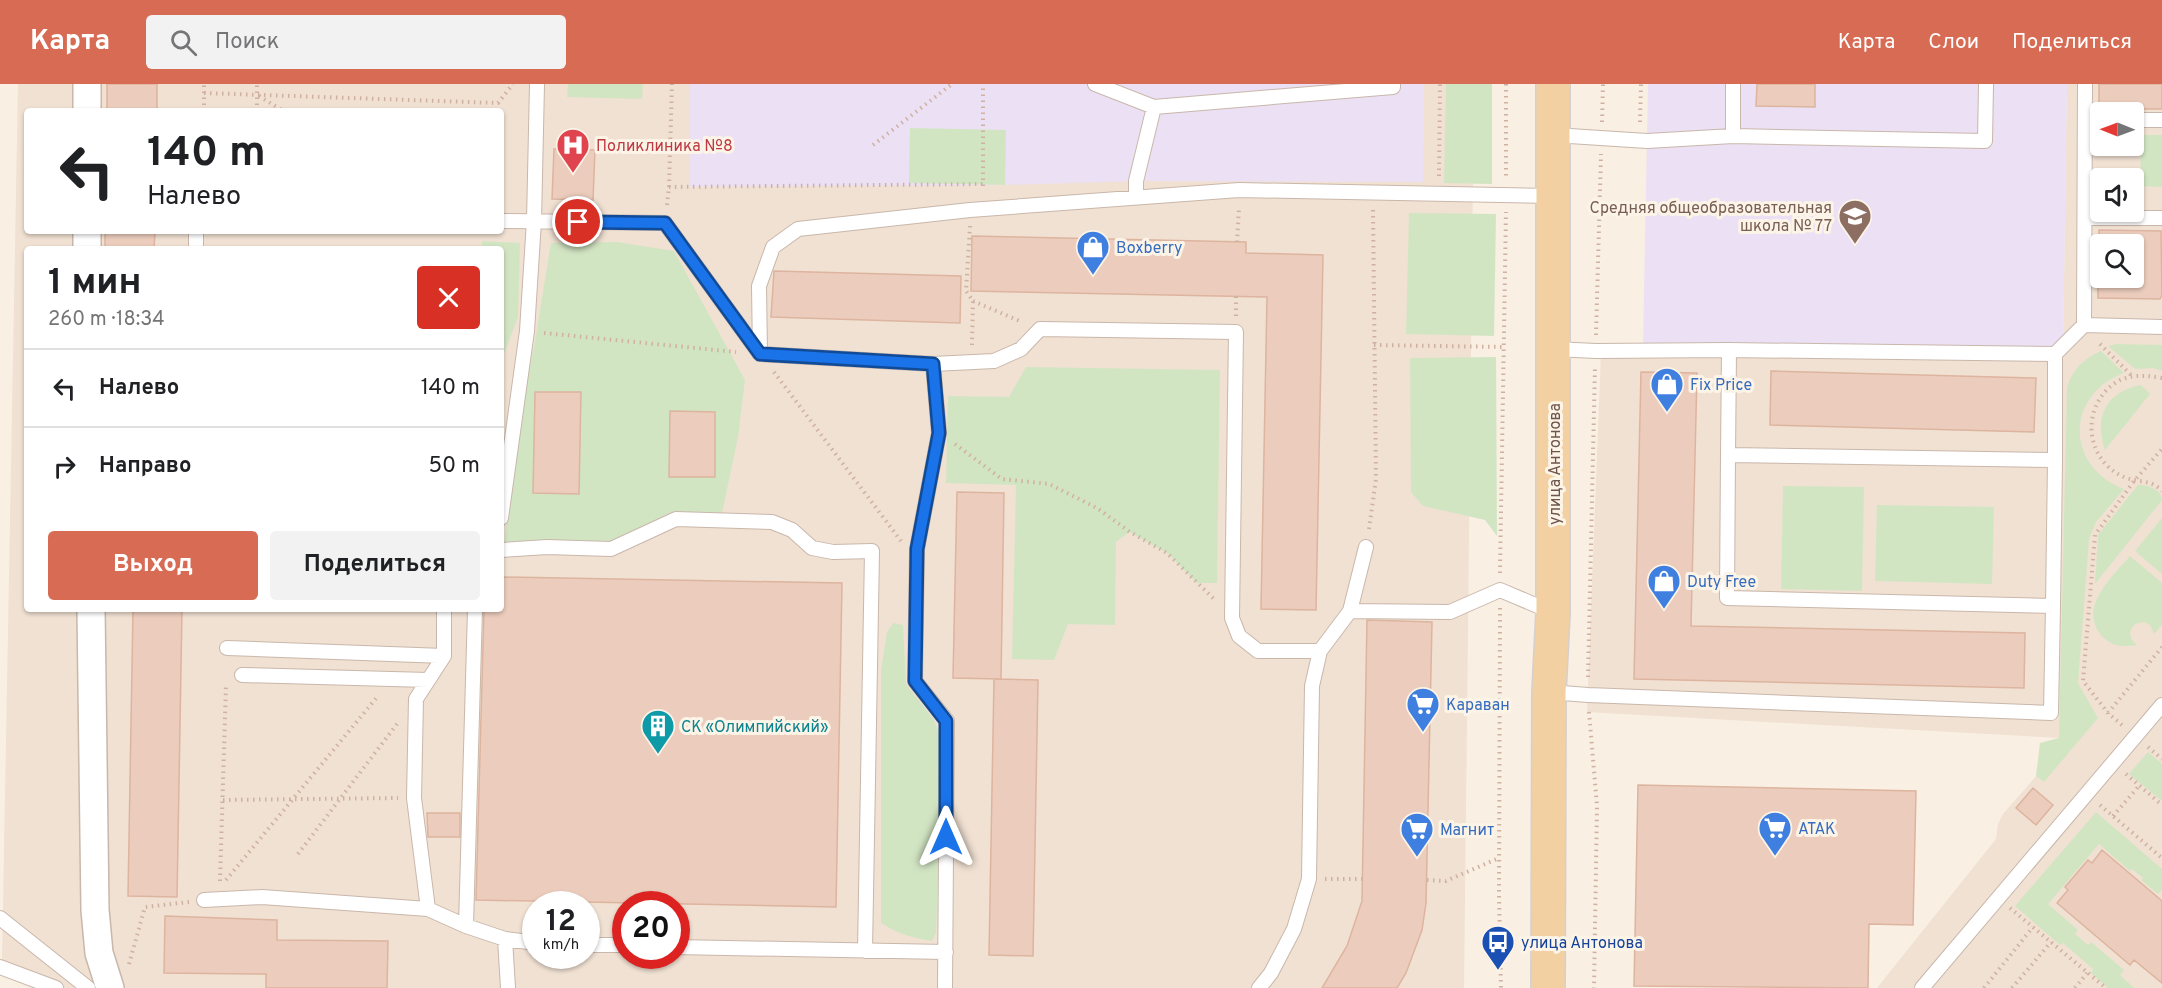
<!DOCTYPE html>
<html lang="ru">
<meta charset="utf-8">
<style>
:root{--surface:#fff;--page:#f2f2f2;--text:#202124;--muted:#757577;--line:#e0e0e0;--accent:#d76b54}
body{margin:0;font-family:Overpass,sans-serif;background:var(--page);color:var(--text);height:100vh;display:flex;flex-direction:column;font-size:22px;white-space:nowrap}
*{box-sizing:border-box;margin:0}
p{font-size:20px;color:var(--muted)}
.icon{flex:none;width:33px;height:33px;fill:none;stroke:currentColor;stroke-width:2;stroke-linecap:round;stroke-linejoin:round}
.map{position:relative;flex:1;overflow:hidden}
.sheet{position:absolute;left:24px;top:162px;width:480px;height:366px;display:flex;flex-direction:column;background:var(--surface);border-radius:6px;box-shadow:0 2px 4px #0004}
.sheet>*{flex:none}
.banner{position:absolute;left:24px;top:24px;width:480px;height:126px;border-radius:6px;box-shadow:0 2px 4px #0004;background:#fff;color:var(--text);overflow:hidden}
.needle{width:39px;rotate:271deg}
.controls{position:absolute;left:2090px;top:18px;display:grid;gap:12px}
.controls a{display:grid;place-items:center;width:54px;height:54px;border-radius:6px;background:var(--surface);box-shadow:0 2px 4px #0004;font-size:30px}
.speed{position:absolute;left:522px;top:807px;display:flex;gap:12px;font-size:30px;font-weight:700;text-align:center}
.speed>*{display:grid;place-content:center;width:78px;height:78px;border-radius:50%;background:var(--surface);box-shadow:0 2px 4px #0004;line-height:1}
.speed small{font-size:15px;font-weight:400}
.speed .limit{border:9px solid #d22;background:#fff;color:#111}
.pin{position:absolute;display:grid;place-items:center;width:51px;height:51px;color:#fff;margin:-26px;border:3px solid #fff;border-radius:50%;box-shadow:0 2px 6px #0007}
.me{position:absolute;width:66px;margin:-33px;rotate:0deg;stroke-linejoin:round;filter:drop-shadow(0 0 4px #0008)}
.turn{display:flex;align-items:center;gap:21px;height:126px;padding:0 24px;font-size:27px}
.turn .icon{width:78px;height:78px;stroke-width:2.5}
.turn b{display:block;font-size:42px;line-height:51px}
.round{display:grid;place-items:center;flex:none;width:63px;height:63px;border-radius:6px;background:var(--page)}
.head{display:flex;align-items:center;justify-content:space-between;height:102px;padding:0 24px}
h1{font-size:36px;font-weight:700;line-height:45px}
.cta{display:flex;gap:12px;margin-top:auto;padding:12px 24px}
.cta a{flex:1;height:69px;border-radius:6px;background:var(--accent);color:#fff;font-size:24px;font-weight:700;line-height:69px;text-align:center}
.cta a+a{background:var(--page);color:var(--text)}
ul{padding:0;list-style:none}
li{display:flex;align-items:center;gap:18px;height:78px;padding:0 24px;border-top:2px solid var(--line)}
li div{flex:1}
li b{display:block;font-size:22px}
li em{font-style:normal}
header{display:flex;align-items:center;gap:36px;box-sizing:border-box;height:84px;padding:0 30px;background:var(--accent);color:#fff}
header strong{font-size:28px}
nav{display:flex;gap:33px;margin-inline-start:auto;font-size:21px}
.search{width:420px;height:54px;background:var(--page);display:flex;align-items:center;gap:15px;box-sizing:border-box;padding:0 21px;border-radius:6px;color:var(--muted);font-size:22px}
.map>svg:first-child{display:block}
.residential{fill:#f0e1d2;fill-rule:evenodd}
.education{fill:#ece0f5}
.green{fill:#d2e5c3}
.building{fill:#eccdbd;stroke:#ddb49f;stroke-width:1.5;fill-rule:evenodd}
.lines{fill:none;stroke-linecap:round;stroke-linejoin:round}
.lane-casing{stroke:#c9b7ab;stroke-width:16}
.street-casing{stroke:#c9b7ab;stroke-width:30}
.primary-casing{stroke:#d6d0cd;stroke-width:36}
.path{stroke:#d0b1a1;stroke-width:4;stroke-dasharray:1.5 4.5;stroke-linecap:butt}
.lane{stroke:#fff;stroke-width:14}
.street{stroke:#fff;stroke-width:27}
.primary{stroke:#f2d0a1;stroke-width:33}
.route-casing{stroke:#114b97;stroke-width:15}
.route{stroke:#1a73e8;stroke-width:10}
.labels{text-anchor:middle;stroke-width:6;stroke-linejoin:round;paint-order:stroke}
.health-label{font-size:16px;fill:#be3a42;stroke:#fdf4e8;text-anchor:start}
.education-label{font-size:16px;fill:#785e54;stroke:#fdf4e8;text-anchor:end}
.shop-label{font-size:16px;fill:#366cbe;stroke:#fdf4e8;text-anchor:start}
.street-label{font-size:16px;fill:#6e564c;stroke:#fdf4e8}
.culture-label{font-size:16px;fill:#0d838f;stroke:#fdf4e8;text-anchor:start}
.transit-label{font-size:16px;fill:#164399;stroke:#fdf4e8;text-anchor:start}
</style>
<header>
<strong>Карта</strong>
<div class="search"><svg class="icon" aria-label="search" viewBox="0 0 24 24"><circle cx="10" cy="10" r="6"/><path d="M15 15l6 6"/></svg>Поиск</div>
<nav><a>Карта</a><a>Слои</a><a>Поделиться</a></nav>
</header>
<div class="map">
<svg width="2162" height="904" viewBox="0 0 2162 904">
<rect width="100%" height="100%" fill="#f9efe3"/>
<!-- residential -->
<path class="residential" d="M18,0H1474L1464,904H55L2,877ZM27,27H501V147H27ZM27,165H501V525H27ZM536,820H586V872H536ZM626,820H676V872H626Z
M2067,0H2162V904H1877L1996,755L1998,740L2003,730L2052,674L2059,654L1587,628L1601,269L2063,265ZM2100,28H2133V62H2100ZM2100,94H2133V128H2100ZM2100,160H2133V194H2100Z"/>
<!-- education -->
<path class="education" d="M690,0H1424L1423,98L1136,97L1005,101L690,103Z
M1648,0H2067L2063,265L1643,264Z"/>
<!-- green -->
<path class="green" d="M568,0H643L642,15L567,13Z
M1446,0H1492V100L1444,99Z
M910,44L1006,46L1005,101L909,99Z
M2141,51H2162V103L2140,102Z
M1409,129L1496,130L1494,252L1406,250Z
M482,157L520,159L518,233L501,278V165H482Z
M617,158L674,167L745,296L738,353L722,429L673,431L610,459L550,456L504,460L526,301L534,263L551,159Z
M2117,260L2162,261V287L2153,284L2135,285L2108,262Z
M2101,267L2124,289C2065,311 2065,382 2124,405L2096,438L2089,455L2078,599L2098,634L2044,698L2036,692L2040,659L2059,654L2067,303C2073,285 2083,275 2101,267Z
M1496,273L1497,452L1485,436L1423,422L1411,408L1410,274Z
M1026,283L1220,286L1217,499H1197L1167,469L1129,448L1116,458L1115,541L1068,540L1054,576L1012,575L1016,401L946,399L948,312L1009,313Z
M2141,301L2150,310L2105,366C2094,334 2105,308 2141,301Z
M2138,401C2148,401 2161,405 2162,416L2095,500L2098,451Z
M1783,402L1864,403L1862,507L1781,505Z
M1877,421L1994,423L1992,500L1875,497Z
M2162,434V490L2135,467Z
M2130,472L2162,499V541L2154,550L2150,541L2144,538L2135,540C2128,547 2129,555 2137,561C2124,563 2112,563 2102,552C2077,524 2112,493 2130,472Z
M893,539L903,541L906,600L934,636L942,656L936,849L932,857C913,854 898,850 881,839V586L887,548Z
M2148,668L2162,680V717L2129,690Z
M2096,728L2162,785V806L2158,810L2141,796L2143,794L2132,785L2130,787L2099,760L2048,820L2078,846L2075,850L2088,861L2091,858L2124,886L2120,891L2134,904H2108L2091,889L2093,885L2063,859L2060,861L2015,822Z"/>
<!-- building -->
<path class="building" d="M107,0H157V27H107Z
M1757,0H1815V23L1756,22Z
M2099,0H2162V25H2099Z
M554,65L595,66L593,116L552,115Z
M2099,146L2161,147L2162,211L2160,215L2098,214V192H2094V168H2099ZM2100,160H2133V194H2100Z
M105,147H155L154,165H105Z
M972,152L1246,158V169L1323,171L1316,526L1261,525L1267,213L971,207Z
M774,187L961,192L960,239L771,233Z
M1771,287L2036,294L2034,348L1770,341Z
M1641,288L1697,289L1691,542L2025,549L2024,604L1634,595Z
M535,308H581L579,410L533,409Z
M670,327L715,328V393H669Z
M957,408L1004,409L1001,595L953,594Z
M501,493L842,499L836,823L476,816L484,525H501Z
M133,525H182L177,813L128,812Z
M1367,536L1432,538L1426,819L1422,846L1406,889L1397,904H1322L1347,862L1362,817Z
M994,595L1038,596L1033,872L989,871Z
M1638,701L1916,707L1913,841L1869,840L1868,904L1634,902Z
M2033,704L2053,721L2036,741L2016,724Z
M427,729H460V753H428Z
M2102,766L2162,817V899L2134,876L2130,881L2057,819L2068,806L2065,803L2088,776L2092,779Z
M165,832L277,836V856L388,857L387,904H266V890L164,889Z"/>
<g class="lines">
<!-- lane casing -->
<g class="lane-casing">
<path id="lane" d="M1095,0L1154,23
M1733,0V52
M2085,36H2100
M2133,36H2162
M1554,51L1647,57L1733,52L1985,57L1986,0
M1136,112V97L1154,23L1393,3V0
M2085,134H2162
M501,137L665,139L760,270
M196,147V165
M2084,241L2162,243
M1554,265L1596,267L1729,266L2055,270V376L1728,371L1729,266
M760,270L933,280L994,277L1021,265L1040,245L1236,248L1232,534L1239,552L1258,567H1320L1350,527L1450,528L1500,506L1552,528
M760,270L759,202L773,163L798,145L970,126L1239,106L1554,112
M2055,270L2084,241L2085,0
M933,280L939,349L917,465L915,597L947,637L945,904
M501,434L527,247L534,137L537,0
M501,466L547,463L611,465L676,435L772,438L792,446L812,464L833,468L872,467L865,867
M2053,522L2055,376
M444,525V572L416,615L414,714L428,825L466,842L505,855L508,904
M1350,527L1366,463
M227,564L444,572
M242,591L428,596
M1549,608L1588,611L2051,629L2053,522L1727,514L1728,371
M204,816L262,813L428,825
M0,834L88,904
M466,842L475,525
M505,855L536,859
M586,861H626
M676,863L946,868
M0,883L56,904
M1259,904L1271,889L1294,845L1309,795L1312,602L1320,567
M1922,904L2162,621"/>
</g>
<!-- street casing -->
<g class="street-casing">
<path id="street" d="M87,0V27
M87,147V165
M91,525L95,826L99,869L110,904"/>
</g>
<!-- primary casing -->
<g class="primary-casing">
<path id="primary" d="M1548,904L1549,608L1553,529V0"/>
</g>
<!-- path -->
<path class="path" d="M1506,0V93
M204,9L498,19L513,0
M259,12L283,27
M204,27V0
M257,27V0
M1602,38L1603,0
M1640,38L1641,0
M873,61L952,0
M1439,92L1440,0
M983,102V0
M669,103L672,0
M667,121L669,103L984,100
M970,142L966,207L973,217L972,261
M1237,158L1239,124
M973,217L1022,238
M1236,232V212
M544,249L736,268
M1596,251L1601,70
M2100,260L2132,292
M1374,261L1504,263
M774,288L901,457
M2162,294C2139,290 2120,290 2104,309C2081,337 2091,379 2124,393C2138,399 2151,395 2162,407
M955,360L1002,395L1049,400L1097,424L1130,448L1167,469L1215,516
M1369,445L1376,395L1373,126
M1500,489L1506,128
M1500,524L1499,810L1501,904
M1588,593L1595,283
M1589,628L1597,722L1594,904
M2108,629L2162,563
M2122,641L2108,629L2083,597L2095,451L2134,397L2162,365
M2148,663L2162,675
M2126,690L2162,721
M223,716L398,714
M2100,721L2162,774
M2113,732L2139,702
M298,770L397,640
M1325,795H1362
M226,796L378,612
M1427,796L1446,797L1499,774
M220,797L226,601
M2010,824L2106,904
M129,880L145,823L189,818
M1984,904L2033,843
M2012,904L2051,858
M2075,904L2087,889"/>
<!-- lane -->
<use href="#lane" class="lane"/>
<!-- street -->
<use href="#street" class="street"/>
<!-- primary -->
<use href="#primary" class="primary"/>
</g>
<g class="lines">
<!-- route casing -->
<g class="route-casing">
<path id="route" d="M578,138L665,139L760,270L933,280L939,349L917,465L915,597L946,637V753"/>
</g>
<!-- route -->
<use href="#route" class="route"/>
</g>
<!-- icons -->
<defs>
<g id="hospital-pin" transform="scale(1.725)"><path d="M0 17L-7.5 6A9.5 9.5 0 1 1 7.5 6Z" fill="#e0444e" stroke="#fdf4e8"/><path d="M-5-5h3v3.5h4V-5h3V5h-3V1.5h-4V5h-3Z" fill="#fff"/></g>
<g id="school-pin" transform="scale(1.725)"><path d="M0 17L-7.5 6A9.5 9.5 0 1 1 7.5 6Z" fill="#8d6e63" stroke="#fdf4e8"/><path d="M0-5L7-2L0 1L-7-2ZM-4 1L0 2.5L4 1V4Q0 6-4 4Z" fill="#fff"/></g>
<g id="shop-pin" transform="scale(1.725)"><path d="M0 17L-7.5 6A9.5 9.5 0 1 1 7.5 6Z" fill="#3f7fe0" stroke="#fdf4e8"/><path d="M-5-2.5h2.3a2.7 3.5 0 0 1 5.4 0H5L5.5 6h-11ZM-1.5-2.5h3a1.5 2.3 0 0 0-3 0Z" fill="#fff"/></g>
<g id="supermarket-pin" transform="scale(1.725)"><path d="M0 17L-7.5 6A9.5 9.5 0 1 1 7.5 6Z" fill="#3f7fe0" stroke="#fdf4e8"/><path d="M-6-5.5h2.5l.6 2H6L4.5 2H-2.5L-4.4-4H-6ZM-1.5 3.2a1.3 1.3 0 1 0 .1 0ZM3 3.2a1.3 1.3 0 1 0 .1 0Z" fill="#fff"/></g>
<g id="building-pin" transform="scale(1.725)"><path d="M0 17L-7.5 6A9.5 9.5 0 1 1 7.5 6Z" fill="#0f9aa8" stroke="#fdf4e8"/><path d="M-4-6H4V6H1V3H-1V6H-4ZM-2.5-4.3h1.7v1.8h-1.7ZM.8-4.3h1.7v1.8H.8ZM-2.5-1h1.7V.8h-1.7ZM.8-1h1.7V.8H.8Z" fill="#fff"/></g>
<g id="bus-pin" transform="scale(1.725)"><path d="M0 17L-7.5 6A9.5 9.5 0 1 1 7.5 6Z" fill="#1a4fb4" stroke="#fdf4e8"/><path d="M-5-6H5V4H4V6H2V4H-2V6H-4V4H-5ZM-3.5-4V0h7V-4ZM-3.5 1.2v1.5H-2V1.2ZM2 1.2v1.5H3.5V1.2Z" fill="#fff"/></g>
</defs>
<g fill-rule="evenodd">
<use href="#hospital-pin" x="573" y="61"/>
<use href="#school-pin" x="1855" y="132"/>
<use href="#shop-pin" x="1093" y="163"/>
<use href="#shop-pin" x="1667" y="300"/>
<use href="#shop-pin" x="1664" y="497"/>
<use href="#supermarket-pin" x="1423" y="620"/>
<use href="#building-pin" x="658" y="642"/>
<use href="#supermarket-pin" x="1775" y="744"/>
<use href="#supermarket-pin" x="1417" y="745"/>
<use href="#bus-pin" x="1498" y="858"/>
</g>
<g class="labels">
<!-- health labels -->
<g class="health-label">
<text x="596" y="67">Поликлиника №8</text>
</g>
<!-- education labels -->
<g class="education-label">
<text x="1832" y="129">Средняя общеобразовательная<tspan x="1832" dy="18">школа № 77</tspan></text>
</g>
<!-- shop labels -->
<g class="shop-label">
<text x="1116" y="169">Boxberry</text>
<text x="1690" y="306">Fix Price</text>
<text x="1687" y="503">Duty Free</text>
<text x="1446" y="626">Караван</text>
<text x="1798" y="750">АТАК</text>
<text x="1440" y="751">Магнит</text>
</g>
<!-- street labels -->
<g class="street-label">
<text transform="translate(1554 380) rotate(-90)" y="6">улица Антонова</text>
</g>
<!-- culture labels -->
<g class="culture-label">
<text x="681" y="648">СК «Олимпийский»</text>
</g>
<!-- transit labels -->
<g class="transit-label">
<text x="1521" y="864">улица Антонова</text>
</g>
</g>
</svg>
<div class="controls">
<a><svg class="needle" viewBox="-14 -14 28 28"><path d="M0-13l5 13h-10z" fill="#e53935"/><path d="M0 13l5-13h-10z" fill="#757577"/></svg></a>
<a><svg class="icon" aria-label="sound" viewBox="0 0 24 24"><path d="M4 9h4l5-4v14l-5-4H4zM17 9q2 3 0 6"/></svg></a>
<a><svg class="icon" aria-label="search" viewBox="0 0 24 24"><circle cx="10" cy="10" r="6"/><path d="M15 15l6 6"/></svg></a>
</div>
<div class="speed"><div>12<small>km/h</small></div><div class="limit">20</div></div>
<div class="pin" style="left:578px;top:138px;background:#d93025"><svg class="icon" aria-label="arrive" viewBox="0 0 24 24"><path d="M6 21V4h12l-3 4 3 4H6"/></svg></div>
<svg class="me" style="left:946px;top:753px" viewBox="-20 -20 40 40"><path d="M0-17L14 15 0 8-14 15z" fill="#1a73e8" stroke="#fff" stroke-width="4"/></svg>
<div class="banner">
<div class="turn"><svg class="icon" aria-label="left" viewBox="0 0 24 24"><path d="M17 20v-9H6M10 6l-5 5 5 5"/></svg><div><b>140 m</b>Налево</div></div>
</div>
<section class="sheet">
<div class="head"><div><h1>1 мин</h1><p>260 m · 18:34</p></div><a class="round" style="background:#d93025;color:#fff"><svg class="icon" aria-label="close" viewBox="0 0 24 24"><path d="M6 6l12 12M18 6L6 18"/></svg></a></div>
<ul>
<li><svg class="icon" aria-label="left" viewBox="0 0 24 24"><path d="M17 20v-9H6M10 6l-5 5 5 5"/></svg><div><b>Налево</b></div><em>140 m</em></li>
<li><svg class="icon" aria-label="right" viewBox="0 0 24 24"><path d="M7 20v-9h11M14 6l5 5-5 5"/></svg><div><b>Направо</b></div><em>50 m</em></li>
</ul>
<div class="cta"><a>Выход</a><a>Поделиться</a></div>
</section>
</div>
